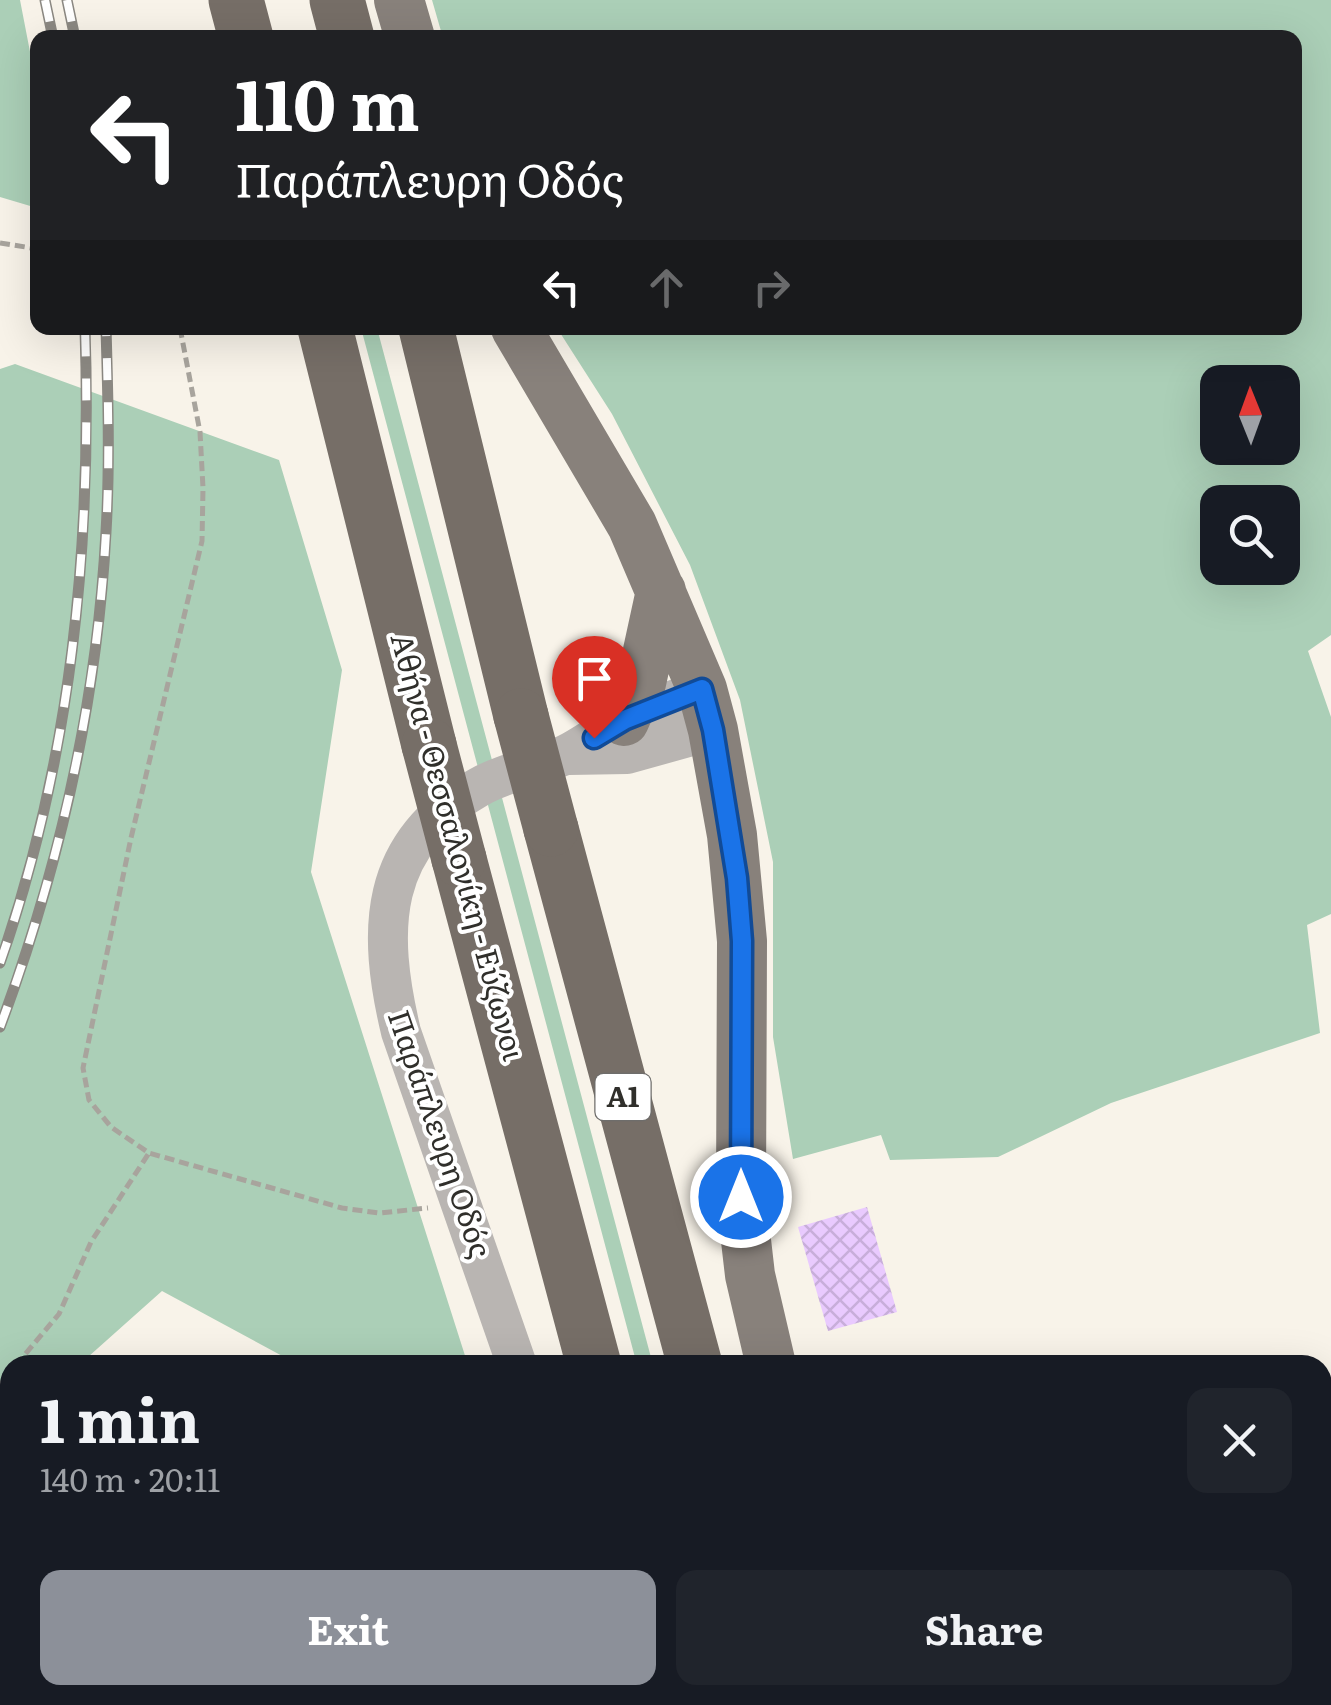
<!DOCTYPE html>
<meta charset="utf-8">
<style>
:root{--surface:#171b24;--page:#20242c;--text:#f1f3f6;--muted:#9ea1a6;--accent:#8c9099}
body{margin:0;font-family:Literata,serif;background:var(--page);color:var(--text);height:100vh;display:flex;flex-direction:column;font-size:38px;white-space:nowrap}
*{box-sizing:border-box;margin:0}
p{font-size:32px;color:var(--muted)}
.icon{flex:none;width:55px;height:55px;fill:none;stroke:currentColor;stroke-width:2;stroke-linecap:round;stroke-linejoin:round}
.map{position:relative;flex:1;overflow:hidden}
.side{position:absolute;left:0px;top:1355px;width:1332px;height:350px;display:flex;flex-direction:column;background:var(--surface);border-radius:30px 30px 0 0;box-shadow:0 10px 40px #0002}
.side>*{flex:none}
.banner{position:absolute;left:30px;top:30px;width:1272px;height:305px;border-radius:20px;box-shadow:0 10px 40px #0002;background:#202124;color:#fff;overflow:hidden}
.needle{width:65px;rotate:359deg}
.controls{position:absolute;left:1200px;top:365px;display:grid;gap:20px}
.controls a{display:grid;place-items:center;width:100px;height:100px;border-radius:20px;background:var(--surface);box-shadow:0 10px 40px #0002;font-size:50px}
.pin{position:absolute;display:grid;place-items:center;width:85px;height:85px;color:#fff;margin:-102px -42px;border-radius:50% 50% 50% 0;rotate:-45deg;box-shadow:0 0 10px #0007}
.pin .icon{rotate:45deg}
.me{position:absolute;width:110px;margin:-55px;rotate:0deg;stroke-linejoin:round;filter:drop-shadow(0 0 8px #0008)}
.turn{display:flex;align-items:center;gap:35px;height:210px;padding:0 40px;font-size:45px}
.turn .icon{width:130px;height:130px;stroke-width:2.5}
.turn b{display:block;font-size:70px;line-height:85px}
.lanes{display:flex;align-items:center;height:95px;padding:0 40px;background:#0003;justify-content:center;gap:50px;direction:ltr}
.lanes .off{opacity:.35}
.round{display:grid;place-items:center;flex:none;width:105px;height:105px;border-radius:20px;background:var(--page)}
.summary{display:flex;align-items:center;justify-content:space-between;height:170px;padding:0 40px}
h1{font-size:60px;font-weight:700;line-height:75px}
.primary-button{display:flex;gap:20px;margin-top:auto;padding:20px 40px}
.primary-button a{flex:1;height:115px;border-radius:20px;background:var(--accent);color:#fff;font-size:40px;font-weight:700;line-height:115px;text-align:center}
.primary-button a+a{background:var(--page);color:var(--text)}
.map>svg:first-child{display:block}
.grass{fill:#abcfb7;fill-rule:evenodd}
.building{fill:url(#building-cross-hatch)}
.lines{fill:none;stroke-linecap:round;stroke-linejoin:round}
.path{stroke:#a8a49d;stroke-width:5;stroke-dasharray:10 5;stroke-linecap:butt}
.minor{stroke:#b9b5b2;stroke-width:40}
.major{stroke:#88817b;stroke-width:50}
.highway{stroke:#766e67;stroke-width:55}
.rail-casing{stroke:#8b8882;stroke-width:11}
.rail{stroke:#fff;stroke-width:8;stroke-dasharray:22;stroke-linecap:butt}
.highway-bridge{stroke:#766e67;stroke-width:55}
.route-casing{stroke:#114b97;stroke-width:25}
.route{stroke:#1a73e8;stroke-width:18}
.labels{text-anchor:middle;stroke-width:8;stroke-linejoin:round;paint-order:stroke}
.shield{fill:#fff;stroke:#6e6d6b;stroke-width:2.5}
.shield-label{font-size:28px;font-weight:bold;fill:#302f2b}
.street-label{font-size:30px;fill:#302f2b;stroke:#fff}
</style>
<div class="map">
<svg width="1331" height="1705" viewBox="0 0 1331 1705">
<defs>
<pattern id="building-cross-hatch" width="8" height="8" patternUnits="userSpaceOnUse" patternTransform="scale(2.5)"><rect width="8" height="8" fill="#e9cafe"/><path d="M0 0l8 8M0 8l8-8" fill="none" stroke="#c8aeda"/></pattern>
</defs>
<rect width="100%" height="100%" fill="#f8f3e9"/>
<!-- grass -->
<path class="grass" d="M0,0H20L37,88V208L0,197Z
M432,0H1331V635L1308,651L1331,717V914L1307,925L1320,1033L1111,1103L998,1157L890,1160L881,1135L793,1159L773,1037V862L740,700L690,565L612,414L557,328H1295V38H443ZM1218,382H1282V448H1218ZM1282,502V568H1218V502Z
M361,328H377L653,1365H637Z
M15,364L279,460L342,670L311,872L468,1365H299L162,1291L79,1365H10V1426L0,1435V369Z"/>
<!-- building -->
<path class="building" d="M867,1207L897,1312L828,1331L798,1227Z"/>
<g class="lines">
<!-- path -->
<path class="path" d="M0,243L38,249
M180,328L200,432L203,488L202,541L131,838L83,1068L89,1100L111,1127L149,1153L342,1208L379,1213L428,1208
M16,1365L59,1314L91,1242L149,1153
M0,1385L10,1373"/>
<!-- minor -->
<path class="minor" d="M569,755L627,754L713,730
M517,1365L401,1032C377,931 377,844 479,787C505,772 537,767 565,755C585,745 604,730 624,720C649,708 676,700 702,689
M598,1695L601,1705"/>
<!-- major -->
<path class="major" d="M399,0L410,38
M516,328L632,525L702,689L713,730L732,835L742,941L741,1197L750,1275L771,1365
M624,721L641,683L661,591
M861,1695L864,1705"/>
<!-- highway -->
<path class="highway" d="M236,0L246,38
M337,0L347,38
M325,328L429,745
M426,328L521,716
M551,829L695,1365
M459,859L594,1365
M683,1695L685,1705
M784,1695L787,1705"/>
<!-- rail casing -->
<g class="rail-casing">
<path id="rail" d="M45,0L53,38
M67,0L75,38
M0,963C72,757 92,545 85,328
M0,1027C59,869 97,701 106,532C110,464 108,396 106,328"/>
</g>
<!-- rail -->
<use href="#rail" class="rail"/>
<!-- highway-bridge -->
<path class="highway-bridge" d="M521,716L551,829
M429,745L459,859"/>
</g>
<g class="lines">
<!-- route casing -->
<g class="route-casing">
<path id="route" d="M594,738L624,720L702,689L713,730L737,878L742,941L741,1197"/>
</g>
<!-- route -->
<use href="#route" class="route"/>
</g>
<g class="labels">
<!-- shield labels -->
<rect class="shield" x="595.5" y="1074" width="55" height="46" rx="8"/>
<g class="shield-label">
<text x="623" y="1107">Α1</text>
</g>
<!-- street labels -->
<g class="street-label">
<text transform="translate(457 847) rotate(75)" y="10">Αθήνα - Θεσσαλονίκη - Εύζωνοι</text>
<text transform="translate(439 1134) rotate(71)" y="10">Παράπλευρη Οδός</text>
</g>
</g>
</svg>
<div class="controls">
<a><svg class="needle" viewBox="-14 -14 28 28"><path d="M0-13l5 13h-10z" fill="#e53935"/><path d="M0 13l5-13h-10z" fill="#9ea1a6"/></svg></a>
<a><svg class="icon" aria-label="search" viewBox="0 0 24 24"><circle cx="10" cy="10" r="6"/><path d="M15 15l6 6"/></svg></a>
</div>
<div class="pin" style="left:594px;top:738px;background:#d93025"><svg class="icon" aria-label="arrive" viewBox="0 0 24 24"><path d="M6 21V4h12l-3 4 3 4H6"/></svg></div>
<svg class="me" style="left:741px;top:1197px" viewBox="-20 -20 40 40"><circle r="17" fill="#1a73e8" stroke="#fff" stroke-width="3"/><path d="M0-11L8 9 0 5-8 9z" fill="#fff"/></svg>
<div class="banner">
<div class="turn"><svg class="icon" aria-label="left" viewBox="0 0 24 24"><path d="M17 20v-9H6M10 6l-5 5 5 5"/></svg><div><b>110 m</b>Παράπλευρη Οδός</div></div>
<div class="lanes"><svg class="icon" aria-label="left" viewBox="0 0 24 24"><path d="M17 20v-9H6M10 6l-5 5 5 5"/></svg><svg class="icon off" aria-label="ahead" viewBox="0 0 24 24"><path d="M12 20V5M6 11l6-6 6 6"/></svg><svg class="icon off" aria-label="right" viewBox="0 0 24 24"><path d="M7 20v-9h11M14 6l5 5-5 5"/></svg></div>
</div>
<section class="side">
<div class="summary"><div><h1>1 min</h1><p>140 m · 20:11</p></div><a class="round"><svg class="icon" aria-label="close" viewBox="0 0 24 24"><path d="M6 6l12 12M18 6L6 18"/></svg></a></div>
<div class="primary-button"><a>Exit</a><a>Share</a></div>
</section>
</div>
